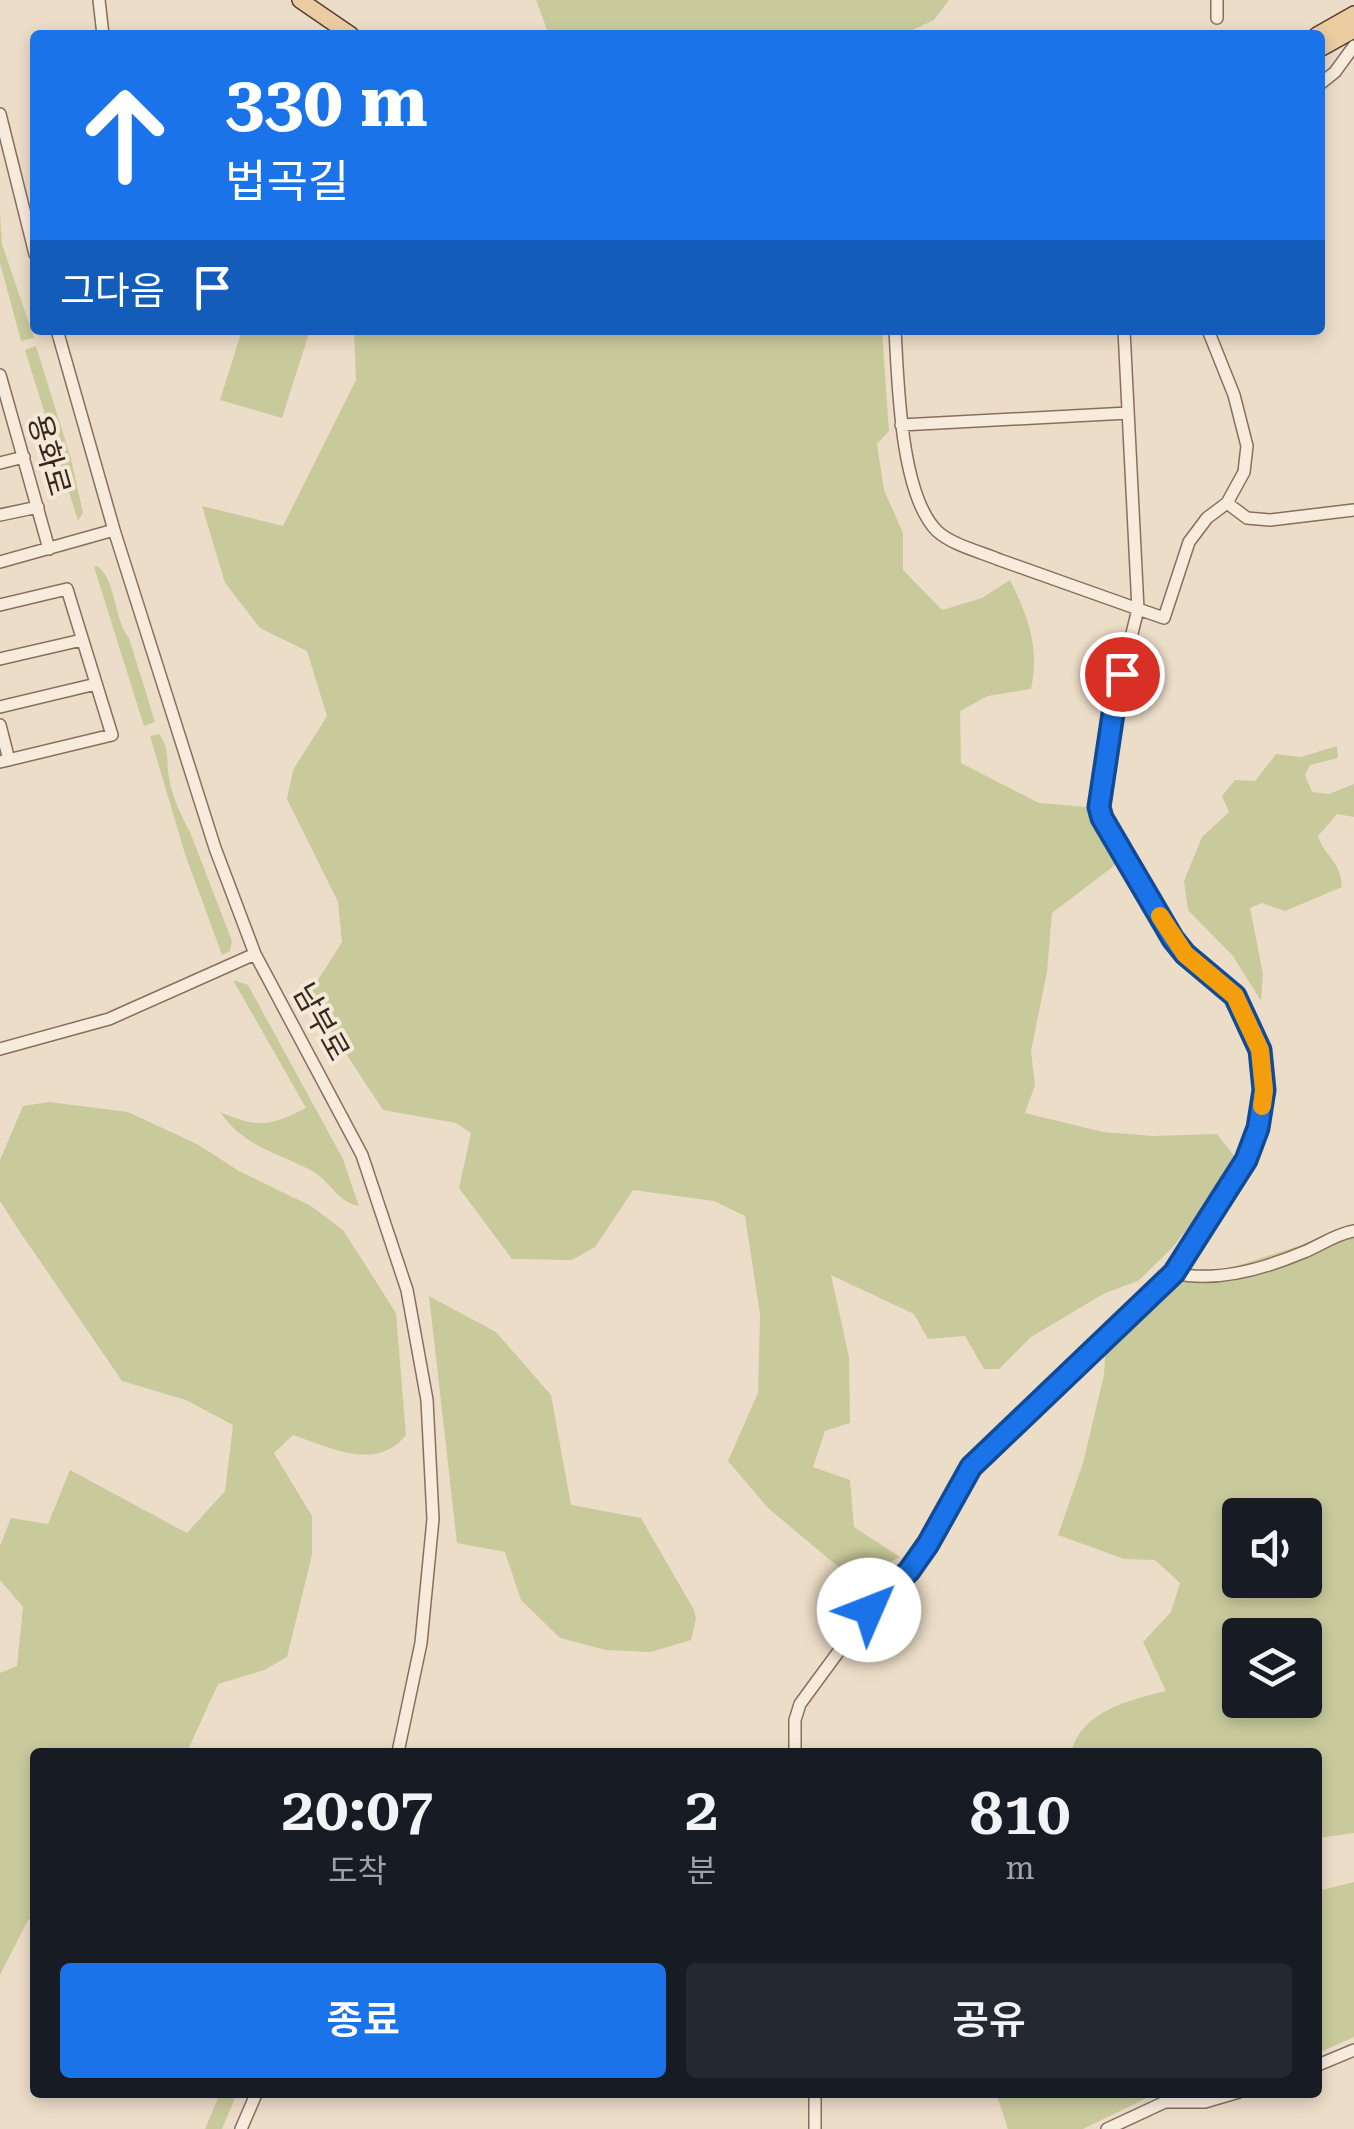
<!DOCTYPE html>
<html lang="ko">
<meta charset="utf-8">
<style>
:root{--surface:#171b24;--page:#242831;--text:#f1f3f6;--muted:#9ea1a6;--accent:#1a73e8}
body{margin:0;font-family:"Roboto Serif","Noto Sans KR",serif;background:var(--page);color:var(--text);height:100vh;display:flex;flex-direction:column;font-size:38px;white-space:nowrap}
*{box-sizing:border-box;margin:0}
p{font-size:32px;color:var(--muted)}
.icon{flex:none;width:55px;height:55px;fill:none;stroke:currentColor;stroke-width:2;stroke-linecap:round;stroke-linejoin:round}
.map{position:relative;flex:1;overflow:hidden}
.details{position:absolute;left:30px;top:1748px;width:1292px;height:350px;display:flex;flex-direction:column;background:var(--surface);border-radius:10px;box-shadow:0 5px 15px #0003}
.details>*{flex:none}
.guide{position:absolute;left:30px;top:30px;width:1295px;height:305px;border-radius:10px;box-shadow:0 5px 15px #0003;background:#1a73e8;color:#fff;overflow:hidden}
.fabs{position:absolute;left:1222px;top:1498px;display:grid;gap:20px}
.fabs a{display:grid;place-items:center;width:100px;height:100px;border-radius:10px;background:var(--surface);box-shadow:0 5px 15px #0003;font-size:50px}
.pin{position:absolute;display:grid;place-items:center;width:85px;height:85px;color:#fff;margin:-42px;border:5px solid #fff;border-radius:50%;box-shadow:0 2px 10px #0007}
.me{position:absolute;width:110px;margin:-55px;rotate:46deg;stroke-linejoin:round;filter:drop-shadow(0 0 8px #0008)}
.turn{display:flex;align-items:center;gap:35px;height:210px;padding:0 30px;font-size:45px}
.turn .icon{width:130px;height:130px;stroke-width:2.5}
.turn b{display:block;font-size:70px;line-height:85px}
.then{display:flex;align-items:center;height:95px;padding:0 30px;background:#0003;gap:20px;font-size:38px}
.eta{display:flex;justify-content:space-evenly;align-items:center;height:170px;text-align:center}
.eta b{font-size:60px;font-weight:600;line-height:70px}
.primary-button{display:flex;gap:20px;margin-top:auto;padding:20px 30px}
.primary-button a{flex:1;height:115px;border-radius:10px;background:var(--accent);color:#fff;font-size:40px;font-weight:600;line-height:115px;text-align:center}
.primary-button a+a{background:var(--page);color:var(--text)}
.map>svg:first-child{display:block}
.green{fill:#c9ca9c;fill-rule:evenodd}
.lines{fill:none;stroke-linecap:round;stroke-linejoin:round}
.minor-casing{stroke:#876f5e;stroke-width:14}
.major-casing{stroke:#553e32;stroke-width:18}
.minor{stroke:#f7ebdb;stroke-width:11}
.major{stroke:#eccda2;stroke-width:15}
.route-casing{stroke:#114b97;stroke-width:25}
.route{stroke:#1a73e8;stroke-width:18}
.slow{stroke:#f59e0b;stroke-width:18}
.labels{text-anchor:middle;stroke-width:8;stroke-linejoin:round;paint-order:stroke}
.street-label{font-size:30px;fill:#382920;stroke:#f4e8d7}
</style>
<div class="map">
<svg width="1354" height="2129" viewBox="0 0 1354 2129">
<rect width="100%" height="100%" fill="#ecddc8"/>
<!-- green -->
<path class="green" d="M536,0H949L934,20L902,35H549Z
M0,212L2,244L34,338L21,341L0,263Z
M242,330H310L282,418L220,400Z
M354,330H882L889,431L877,444L884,490L903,533V570L942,610L982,598L1010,580C1028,616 1040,648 1031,689L988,696L960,711L961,763L1039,803L1087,807L1123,859L1052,913L1047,972L1031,1051L1035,1085L1025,1113L1103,1132L1153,1136L1217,1134L1238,1161L1173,1247L1138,1281L1105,1293L1031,1337L999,1369H984L965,1336L928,1339L914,1314L831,1275L849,1357L850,1423L825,1431L813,1467L850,1480L854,1527L900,1557L854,1580L768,1508L728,1461L758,1393L760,1315L745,1216L714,1201L633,1190L595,1247L572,1260L512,1259L459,1188L471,1133L456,1123L383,1110L308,996L342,942L338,902L287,799L293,770L327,716L307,651L260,628L225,583L202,506L283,526L356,380Z
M36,346L71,459L83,513L78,521L25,350Z
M98,566C117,583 113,617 129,638L155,722L144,726L94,567Z
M159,734C168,746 167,757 168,771C170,791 180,815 190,832L232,941L230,951L222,955L185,854L150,736Z
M1337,746L1338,758L1310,765L1305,775L1312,792L1329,794L1354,784V817L1337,814L1318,836C1326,859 1340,859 1342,887L1285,911L1262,903L1250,908L1263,974L1261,1001L1233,956L1188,910L1184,881L1202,837L1229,812L1222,796L1235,780L1255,781L1276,754L1301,757Z
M233,980L248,985L343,1159L359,1206C339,1203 330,1182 314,1172C278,1152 245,1148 220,1112C257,1128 269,1127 306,1108Z
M49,1102L128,1112L197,1144L239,1171L311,1206L343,1230L396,1313L406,1435C377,1472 331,1448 293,1435L274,1453L312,1516V1555L287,1657L264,1670L218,1684L187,1752H35V1913L27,1922L0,1975V1673L17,1666L23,1607L0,1580V1546L11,1518L48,1524L70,1470L187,1533L225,1491L233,1425L186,1400L122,1381L18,1229L0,1201V1160L23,1106Z
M1354,1228V1833L1318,1838V1752H1071C1082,1711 1129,1700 1166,1691L1143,1642L1171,1612L1180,1583L1155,1560L1124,1559L1058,1535L1083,1463L1104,1375L1106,1343L1168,1277L1212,1274ZM1240,1515H1305V1580H1240ZM1240,1635H1305V1700H1240Z
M429,1296L496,1332L551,1395L571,1505L641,1518L694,1610L696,1619L691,1640L651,1652L606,1650L560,1638L521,1600L505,1552L457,1543Z
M1354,1882V2037L1318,2053V1891Z
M220,2093H237L222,2129H205Z
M996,2093V2092L1157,2093L1083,2129H1008Z"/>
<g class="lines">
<!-- minor casing -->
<g class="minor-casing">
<path id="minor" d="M99,0L103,35
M1217,0V18
M1320,84L1335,72L1354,46
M0,114L35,254
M57,330L114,530L215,848L255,954L362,1155L407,1290L427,1400L433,1519L421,1643L398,1752
M895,330C898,381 900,494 937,531C952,545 981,552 1000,560C1046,576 1092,593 1138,609L1124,330
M0,375L49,549
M901,425L1128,413
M0,463L24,457
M1227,503L1247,518L1270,520L1354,510
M0,515L38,507
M0,562L114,530
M0,605L67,589L112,735L0,762
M0,659L82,640
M0,707L96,684
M0,725L9,760
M0,1049L109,1019L255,954
M1174,1273C1215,1283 1266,1268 1304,1252C1321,1245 1336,1234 1354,1231
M795,1752V1720L800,1704L869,1610L909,1571L928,1544L971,1467L1174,1273L1246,1160L1258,1128L1264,1090L1259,1050L1235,996L1185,954L1173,939L1102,818L1099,807L1114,707L1138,609L1164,618L1189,542L1207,518L1227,503L1244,472L1247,446L1234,395L1208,330
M1318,2065L1354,2050
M815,2092V2129
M241,2129L257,2092
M1107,2129L1165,2102H1205L1239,2092"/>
</g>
<!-- major casing -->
<g class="major-casing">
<path id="major" d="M300,0L351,35
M1317,35L1354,14
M1320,49L1354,30"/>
</g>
<!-- minor -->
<use href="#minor" class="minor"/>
<!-- major -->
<use href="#major" class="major"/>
</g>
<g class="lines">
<!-- route casing -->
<g class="route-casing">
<path id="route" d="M869,1610L909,1571L928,1544L971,1467L1174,1273L1246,1160L1258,1128L1264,1090L1260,1050L1235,996L1185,954L1173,939L1102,818L1099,807L1114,707L1122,674"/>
</g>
<!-- route -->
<use href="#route" class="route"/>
<!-- slow -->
<path class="slow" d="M1160,916L1185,954L1235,996L1260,1050L1264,1090L1262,1106"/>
</g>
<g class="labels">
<!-- street labels -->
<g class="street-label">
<text transform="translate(49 455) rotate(74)" y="10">용화로</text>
<text transform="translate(321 1022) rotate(61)" y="10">남부로</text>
</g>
</g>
</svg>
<div class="fabs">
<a><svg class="icon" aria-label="sound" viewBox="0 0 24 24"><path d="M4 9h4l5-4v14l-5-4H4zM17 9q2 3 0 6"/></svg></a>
<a><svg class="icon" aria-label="layers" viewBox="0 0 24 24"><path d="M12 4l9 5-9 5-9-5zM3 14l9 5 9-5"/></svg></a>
</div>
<div class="pin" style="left:1122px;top:674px;background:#d93025"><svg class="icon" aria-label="arrive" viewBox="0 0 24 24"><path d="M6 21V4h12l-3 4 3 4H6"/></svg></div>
<svg class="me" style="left:869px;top:1610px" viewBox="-20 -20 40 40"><circle r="19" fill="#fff"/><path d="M0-13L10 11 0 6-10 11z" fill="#1a73e8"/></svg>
<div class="guide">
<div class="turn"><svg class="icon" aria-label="ahead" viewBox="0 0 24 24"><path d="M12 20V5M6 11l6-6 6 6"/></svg><div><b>330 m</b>법곡길</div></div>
<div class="then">그다음<svg class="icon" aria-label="arrive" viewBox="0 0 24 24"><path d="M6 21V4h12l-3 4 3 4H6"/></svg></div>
</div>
<section class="details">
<div class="eta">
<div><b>20:07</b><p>도착</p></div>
<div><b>2</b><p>분</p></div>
<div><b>810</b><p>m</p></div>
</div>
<div class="primary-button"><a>종료</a><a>공유</a></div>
</section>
</div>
